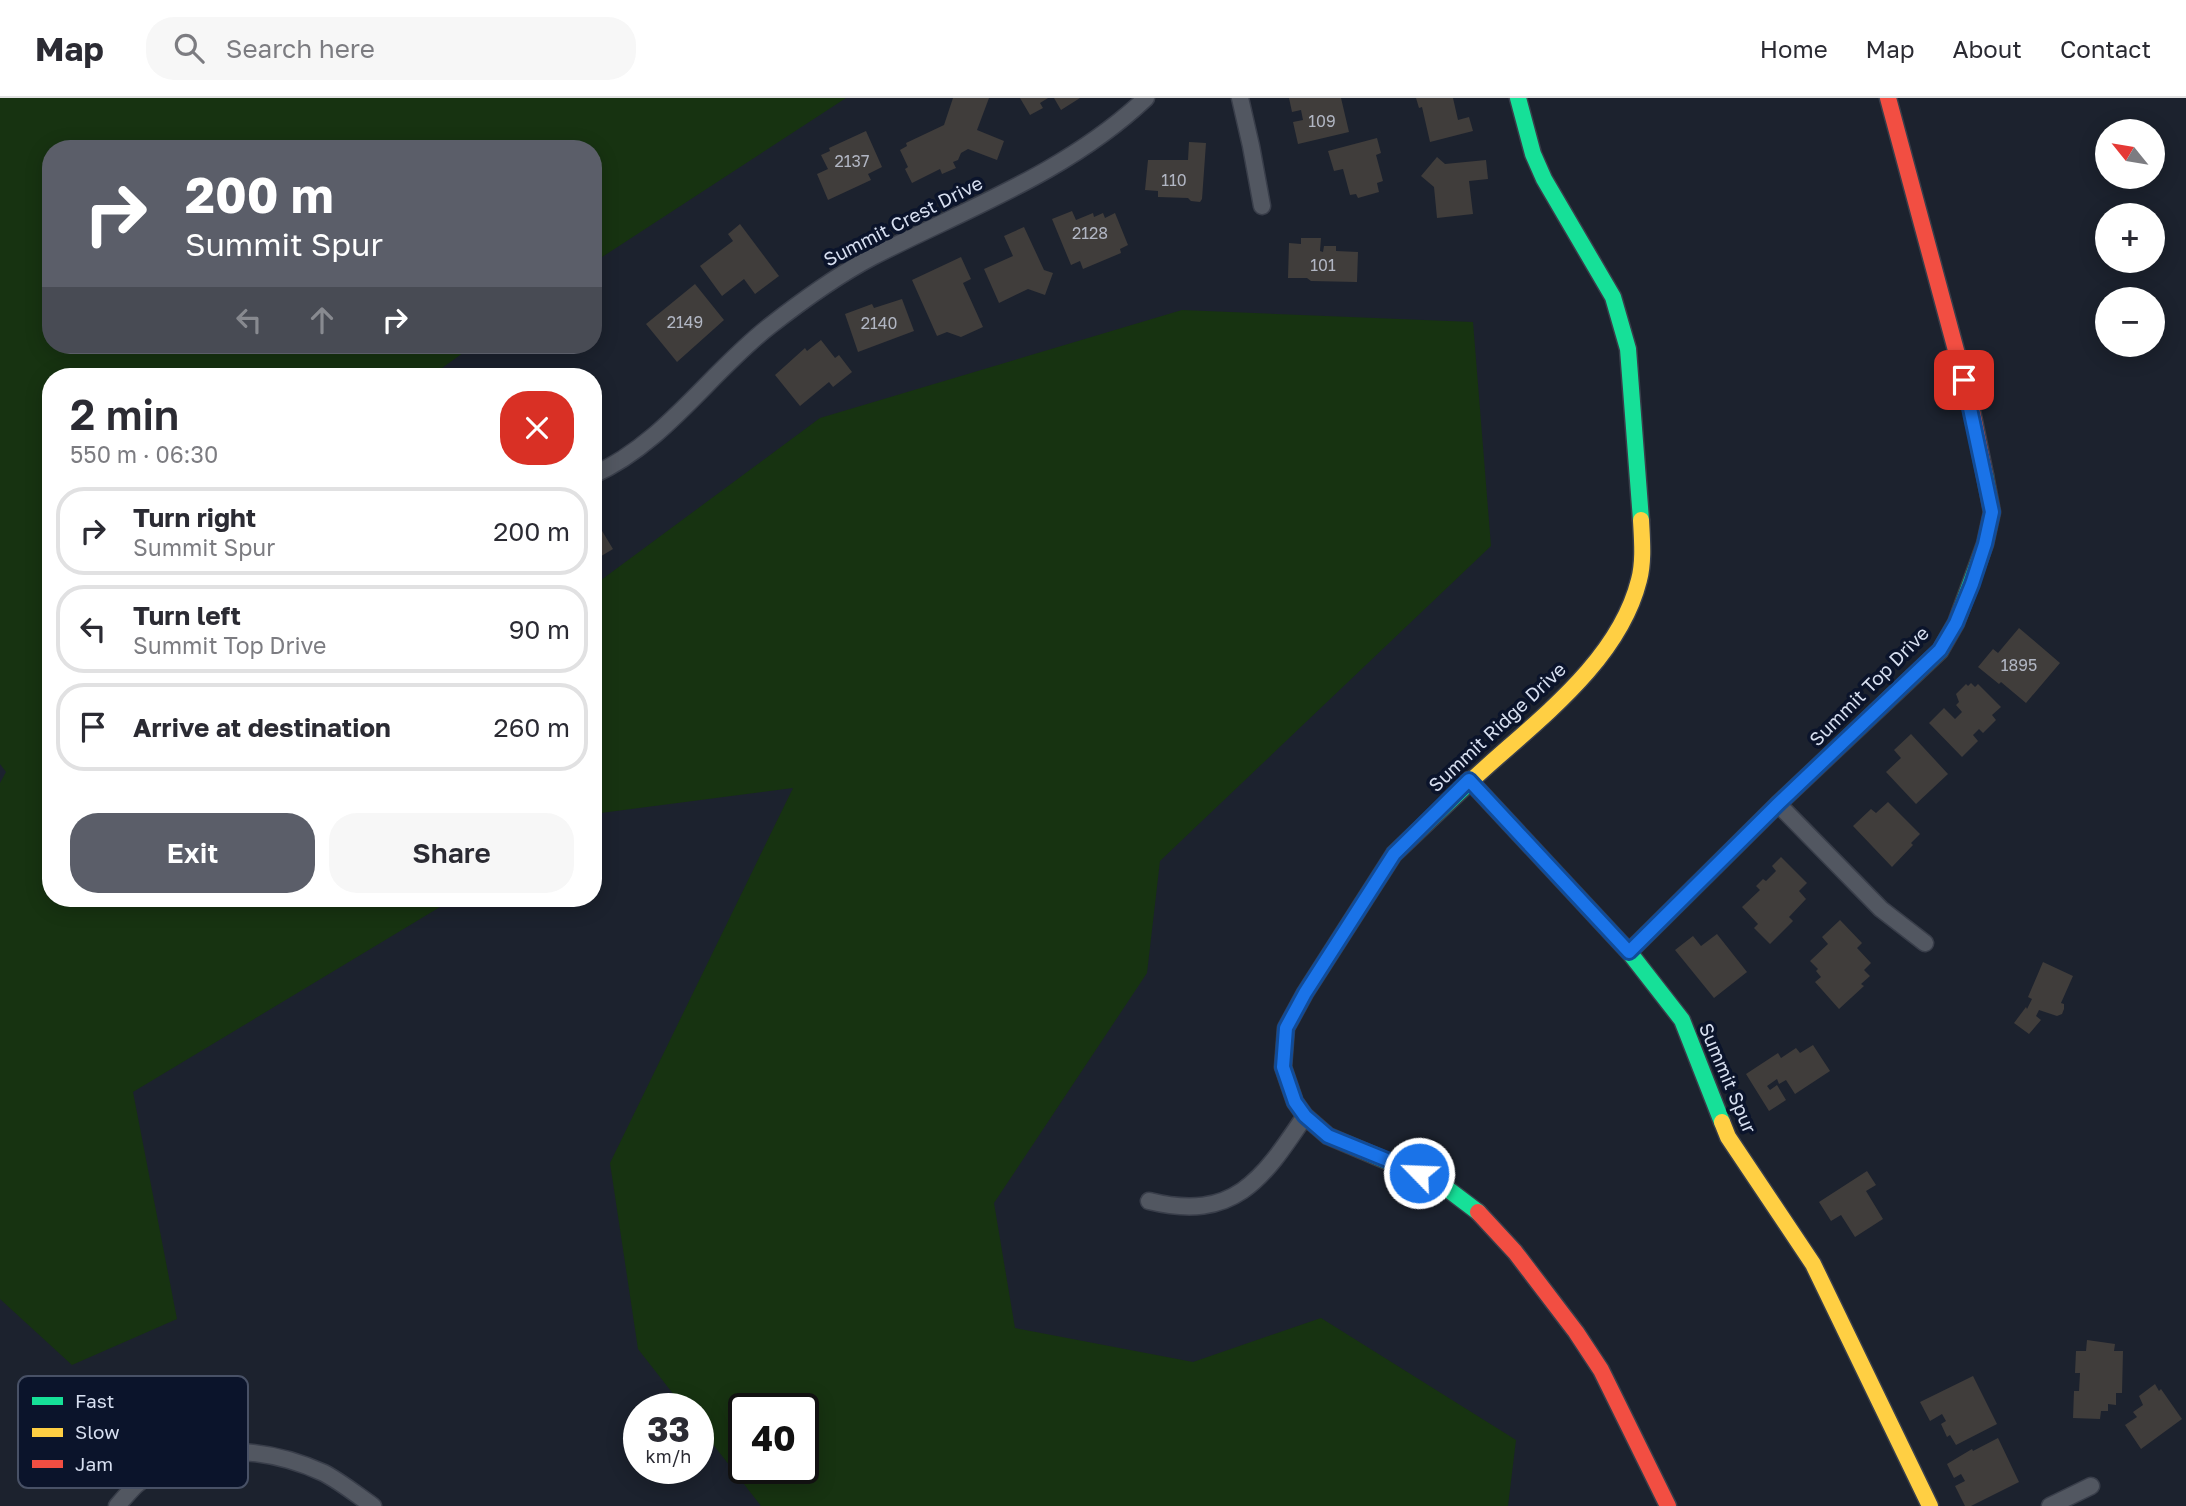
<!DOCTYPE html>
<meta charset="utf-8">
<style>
:root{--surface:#fff;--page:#f7f7f7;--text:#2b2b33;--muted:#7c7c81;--line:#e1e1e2;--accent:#5b5e69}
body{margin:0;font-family:"Golos Text",sans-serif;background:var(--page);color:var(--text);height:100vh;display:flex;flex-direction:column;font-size:26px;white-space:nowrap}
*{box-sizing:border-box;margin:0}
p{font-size:23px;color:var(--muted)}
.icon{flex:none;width:38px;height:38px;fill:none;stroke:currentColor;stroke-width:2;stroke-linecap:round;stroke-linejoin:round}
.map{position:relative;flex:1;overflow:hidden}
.sheet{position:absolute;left:42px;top:270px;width:560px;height:539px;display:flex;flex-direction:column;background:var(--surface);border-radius:28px;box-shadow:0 4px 18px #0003}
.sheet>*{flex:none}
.hud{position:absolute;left:42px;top:42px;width:560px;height:214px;border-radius:28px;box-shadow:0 4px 18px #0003;background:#5b5e69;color:#fff;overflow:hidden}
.needle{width:46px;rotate:300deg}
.controls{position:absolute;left:2095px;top:21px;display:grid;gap:14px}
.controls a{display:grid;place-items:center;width:70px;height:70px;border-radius:50%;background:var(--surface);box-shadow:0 4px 18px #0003;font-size:35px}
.speed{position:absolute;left:623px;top:1295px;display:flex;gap:14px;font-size:35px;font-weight:700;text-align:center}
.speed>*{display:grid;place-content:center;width:91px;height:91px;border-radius:50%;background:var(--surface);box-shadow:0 4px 18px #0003;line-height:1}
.speed small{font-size:18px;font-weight:400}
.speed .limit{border:4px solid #111;border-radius:10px;background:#fff;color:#111}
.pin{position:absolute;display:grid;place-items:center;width:60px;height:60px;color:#fff;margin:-30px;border-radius:14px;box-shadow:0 4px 10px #0006}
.me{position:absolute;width:77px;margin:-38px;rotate:294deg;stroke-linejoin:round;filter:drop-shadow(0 0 5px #0008)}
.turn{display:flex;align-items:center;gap:24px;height:147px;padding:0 28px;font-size:32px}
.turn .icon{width:91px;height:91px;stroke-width:2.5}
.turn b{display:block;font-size:49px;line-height:60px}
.lanes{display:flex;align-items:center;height:66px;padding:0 28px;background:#0003;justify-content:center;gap:35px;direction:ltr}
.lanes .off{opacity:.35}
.round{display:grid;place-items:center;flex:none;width:74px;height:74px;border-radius:28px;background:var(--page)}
.head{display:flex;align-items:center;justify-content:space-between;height:119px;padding:0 28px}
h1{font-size:42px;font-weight:600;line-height:52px}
.action{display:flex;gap:14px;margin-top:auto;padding:14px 28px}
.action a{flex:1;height:80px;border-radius:28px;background:var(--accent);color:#fff;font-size:28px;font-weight:600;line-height:80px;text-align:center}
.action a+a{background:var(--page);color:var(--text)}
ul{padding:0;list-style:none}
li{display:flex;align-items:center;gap:21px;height:88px;margin:0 14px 10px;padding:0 14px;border:4px solid var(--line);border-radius:28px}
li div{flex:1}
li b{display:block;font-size:26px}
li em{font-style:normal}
header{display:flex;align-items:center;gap:42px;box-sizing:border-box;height:98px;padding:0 35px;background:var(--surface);border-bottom:2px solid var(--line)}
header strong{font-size:33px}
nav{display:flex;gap:38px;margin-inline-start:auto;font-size:24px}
.search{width:490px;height:63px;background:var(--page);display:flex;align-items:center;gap:18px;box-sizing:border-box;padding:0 24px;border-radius:28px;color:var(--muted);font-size:26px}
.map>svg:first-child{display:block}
.green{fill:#173311;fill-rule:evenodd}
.building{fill:#403d3b}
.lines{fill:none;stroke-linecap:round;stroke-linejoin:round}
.street-casing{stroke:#393e4a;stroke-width:19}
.fast-casing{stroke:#393e4a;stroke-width:19}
.slow-casing{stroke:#393e4a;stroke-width:19}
.jam-casing{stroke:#393e4a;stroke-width:19}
.street{stroke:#525761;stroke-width:16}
.fast{stroke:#16e098;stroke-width:16}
.slow{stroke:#ffcf43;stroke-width:16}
.jam{stroke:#f24e42;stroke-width:16}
.route-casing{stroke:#114b97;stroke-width:18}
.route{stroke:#1a73e8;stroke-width:12}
.labels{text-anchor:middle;stroke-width:7;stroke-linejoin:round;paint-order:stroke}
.number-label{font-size:16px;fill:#b1b6c3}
.street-label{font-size:19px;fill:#d7dff0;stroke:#0b142b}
.key{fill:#0b142b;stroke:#485166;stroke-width:2}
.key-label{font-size:19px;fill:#d7dff0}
</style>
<header>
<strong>Map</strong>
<div class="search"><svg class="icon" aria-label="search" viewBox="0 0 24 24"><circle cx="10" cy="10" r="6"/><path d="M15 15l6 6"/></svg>Search here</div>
<nav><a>Home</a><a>Map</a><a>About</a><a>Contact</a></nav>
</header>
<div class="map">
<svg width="2186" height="1408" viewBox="0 0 2186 1408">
<rect width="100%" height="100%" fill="#1c222e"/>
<!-- green -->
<path class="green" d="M0,0H846L593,165V51H51V247H474L431,278H51V800H455L133,994L177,1221L72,1267L0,1201V685L6,674L0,666Z
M1182,212L1473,224L1491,448L1160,763L1147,875L994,1105L1015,1230L1193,1264L1321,1220L1516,1342L1508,1408H761L698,1327V1311H685L638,1251L610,1065L793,690L593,716V488L820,320ZM744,1311H803V1370H744Z"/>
<!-- building -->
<path class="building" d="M953,0H989L977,32L1004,43L997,62L968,51L961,55L958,62L953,64L956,70L942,76L940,71L912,85L905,71L908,69L900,52L907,48L906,45L944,27Z
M1020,0H1048L1040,5L1043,10L1030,17Z
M1054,0H1080L1061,12Z
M1289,0H1341L1349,34L1298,46L1293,24L1303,22L1301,12L1292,14Z
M1416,0H1453L1458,22L1469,19L1473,33L1430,44L1422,9L1419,10Z
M866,33L882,69L868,76L871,82L828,102L817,76L828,71L821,57L830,53L829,50Z
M1377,40L1381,55L1376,57L1383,83L1377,85L1379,94L1358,100L1356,96L1350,97L1343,71L1334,73L1328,53Z
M1189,44L1206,45L1202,101L1200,104L1191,103L1188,100L1158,99V93L1145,92L1148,62H1188Z
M1437,59L1445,66L1486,62L1488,81L1469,83L1473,116L1437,120L1434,89L1421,78Z
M1072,113L1076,122L1093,115L1094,119L1103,115L1105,120L1115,115L1128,147L1120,151L1121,155L1083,171L1080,163L1071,167L1052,121Z
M740,126L779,178L755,196L744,181L722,198L700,168L733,143L728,136Z
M1024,129L1044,172L1053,175L1045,197L1028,191L999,205L984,171L1013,158L1004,138Z
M1301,140H1321L1320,153L1323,154L1324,148H1336V153L1358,154L1357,184L1311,183L1307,180H1288L1289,145L1301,146Z
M961,159L971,181L963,185L983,229L961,239L947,234L937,238L912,182Z
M695,186L724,222L677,264L646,226Z
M902,201L914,233L858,254L845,216L872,206L874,210Z
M821,242L835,260L839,257L852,274L833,289L829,284L800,308L775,277L805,250L807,253Z
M593,311L602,326L593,331Z
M593,418L613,451L593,463Z
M2019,530L2060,565L2026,605L2001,584L1999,586L1978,569L1993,551L1998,555Z
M1971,585L1975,589L1978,586L2001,609L1992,617L1996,622L1983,635L1979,631L1973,637L1978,643L1962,659L1929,625L1944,610L1955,621L1962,614L1956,607L1959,604L1956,596L1966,586L1968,588Z
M1911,636L1948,676L1916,706L1886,674L1901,660L1894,652Z
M1888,704L1920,736L1911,745L1913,747L1892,769L1853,728L1871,711L1876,715Z
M1781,759L1807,785L1799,793L1806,801L1789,819L1793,823L1770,846L1754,830L1758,826L1742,809L1760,792L1756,788L1763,781L1766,783L1776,773L1772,768Z
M1840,822L1862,845L1857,850L1871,865L1864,872L1870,878L1861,886L1864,888L1839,911L1815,884L1821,879L1816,873L1818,871L1810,863L1828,846L1822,839Z
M1717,836L1747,874L1714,900L1675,852L1693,838L1701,848Z
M2043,864L2073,878L2061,905L2064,906V911L2062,916L2057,918L2039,912L2036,918L2041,922L2029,936L2014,925L2026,909L2027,911L2032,901L2028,899Z
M1813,947L1830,973L1795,996L1786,982L1779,986L1777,981L1767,988L1770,992L1777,987L1786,1002L1769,1013L1746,976L1778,955L1781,960L1796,950L1800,955Z
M1867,1073L1876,1087L1866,1093L1883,1121L1855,1139L1841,1117L1831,1123L1819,1104Z
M2087,1242L2115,1246L2114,1253H2123L2122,1295H2116V1307L2108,1306V1313H2101L2100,1321L2073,1320L2074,1293H2079L2080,1275H2075L2076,1253H2086Z
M1973,1278L1997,1326L1956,1347L1950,1337L1947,1339L1941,1326L1946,1323L1942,1316L1930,1323L1920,1304Z
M2155,1286L2159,1293L2161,1291L2182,1321L2141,1351L2125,1327L2137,1319L2133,1314L2143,1307L2139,1298Z
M1998,1340L2019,1384L1971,1408H1965L1955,1388L1965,1383L1961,1376L1954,1380L1947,1366L1972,1351L1973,1353Z"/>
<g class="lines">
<!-- street casing -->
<g class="street-casing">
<path id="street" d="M1240,0L1251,48L1262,108
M593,377C665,345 710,274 771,227C803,202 836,178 872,159C966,111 1068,74 1146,0
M1778,706L1881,811L1925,845
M1149,1103C1234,1124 1262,1082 1305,1018
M117,1408C123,1401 129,1394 135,1388C187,1341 265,1348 324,1375C341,1384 357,1397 373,1408
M2050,1408L2091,1388"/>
</g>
<!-- fast casing -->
<g class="fast-casing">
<path id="fast" d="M1518,0L1533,56L1544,81L1613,199L1628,251L1641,422
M1469,682L1629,854L1682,922L1722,1024
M1472,682L1394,756L1305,895L1286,930L1283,969L1295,1004L1305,1018L1328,1038L1441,1086L1478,1114
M1629,854L1778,706L1940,553L1956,525L1985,446L1992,414L1985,377"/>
</g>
<!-- slow casing -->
<g class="slow-casing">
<path id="slow" d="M1472,682C1533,625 1618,566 1639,482C1644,463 1642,442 1641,422
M1722,1024L1728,1039L1813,1166L1930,1408"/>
</g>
<!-- jam casing -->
<g class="jam-casing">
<path id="jam" d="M1888,0L1971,308L1985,377
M1478,1114L1515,1154L1576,1234L1601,1272L1668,1408"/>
</g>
<!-- street -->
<use href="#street" class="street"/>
<!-- fast -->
<use href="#fast" class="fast"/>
<!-- slow -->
<use href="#slow" class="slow"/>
<!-- jam -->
<use href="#jam" class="jam"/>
</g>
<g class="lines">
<!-- route casing -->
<g class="route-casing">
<path id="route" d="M1419,1075L1328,1038L1305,1018L1295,1004L1283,969L1286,930L1305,895L1394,756L1469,682L1629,854L1778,706L1940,552L1956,525L1972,486L1985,446L1992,414L1964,282"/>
</g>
<!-- route -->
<use href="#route" class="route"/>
</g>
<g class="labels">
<!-- number labels -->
<g class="number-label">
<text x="1322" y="29">109</text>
<text x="852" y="69">2137</text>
<text x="1174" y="88">110</text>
<text x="1090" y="141">2128</text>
<text x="1323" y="173">101</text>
<text x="685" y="230">2149</text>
<text x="879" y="231">2140</text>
<text x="2019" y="573">1895</text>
</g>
<!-- street labels -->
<g class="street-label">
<text transform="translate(903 123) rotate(-27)" y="7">Summit Crest Drive</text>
<text transform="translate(1869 588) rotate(-45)" y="7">Summit Top Drive</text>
<text transform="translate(1497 629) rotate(-43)" y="7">Summit Ridge Drive</text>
<text transform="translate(1728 980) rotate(67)" y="7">Summit Spur</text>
</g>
</g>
<!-- legend -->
<rect x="18" y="1278" width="230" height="112" rx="10" class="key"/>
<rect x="32" y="1299" width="31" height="8" fill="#16e098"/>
<rect x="32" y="1330" width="31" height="9" fill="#ffcf43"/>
<rect x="32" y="1362" width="31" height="8" fill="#f24e42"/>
<g class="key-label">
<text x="75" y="1310">Fast</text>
<text x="75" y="1341">Slow</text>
<text x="75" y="1373">Jam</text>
</g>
</svg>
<div class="controls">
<a><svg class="needle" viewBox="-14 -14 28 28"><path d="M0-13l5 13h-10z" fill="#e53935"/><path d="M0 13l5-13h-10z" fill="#7c7c81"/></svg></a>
<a>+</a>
<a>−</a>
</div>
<div class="speed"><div>33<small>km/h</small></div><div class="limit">40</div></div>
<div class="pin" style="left:1964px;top:282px;background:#d93025"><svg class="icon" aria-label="arrive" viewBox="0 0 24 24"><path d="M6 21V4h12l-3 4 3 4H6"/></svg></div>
<svg class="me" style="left:1419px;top:1075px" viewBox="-20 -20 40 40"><circle r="17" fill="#1a73e8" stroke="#fff" stroke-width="3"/><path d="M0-11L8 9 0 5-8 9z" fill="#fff"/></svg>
<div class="hud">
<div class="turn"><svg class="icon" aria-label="right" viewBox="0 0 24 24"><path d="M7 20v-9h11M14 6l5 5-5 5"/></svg><div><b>200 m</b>Summit Spur</div></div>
<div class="lanes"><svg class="icon off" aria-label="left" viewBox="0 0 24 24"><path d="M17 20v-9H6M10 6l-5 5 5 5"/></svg><svg class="icon off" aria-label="ahead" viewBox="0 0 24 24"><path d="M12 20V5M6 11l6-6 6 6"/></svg><svg class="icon" aria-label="right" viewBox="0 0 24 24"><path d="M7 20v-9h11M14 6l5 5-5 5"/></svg></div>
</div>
<section class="sheet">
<div class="head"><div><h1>2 min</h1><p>550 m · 06:30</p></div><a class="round" style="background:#d93025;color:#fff"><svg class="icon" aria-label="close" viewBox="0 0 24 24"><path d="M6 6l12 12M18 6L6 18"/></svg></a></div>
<ul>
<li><svg class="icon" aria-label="right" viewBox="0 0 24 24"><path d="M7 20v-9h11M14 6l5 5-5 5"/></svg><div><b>Turn right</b><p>Summit Spur</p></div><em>200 m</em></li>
<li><svg class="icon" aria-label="left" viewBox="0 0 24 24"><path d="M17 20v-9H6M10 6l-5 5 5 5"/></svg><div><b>Turn left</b><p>Summit Top Drive</p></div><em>90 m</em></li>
<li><svg class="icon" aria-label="arrive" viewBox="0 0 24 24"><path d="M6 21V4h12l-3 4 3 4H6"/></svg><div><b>Arrive at destination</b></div><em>260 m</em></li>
</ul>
<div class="action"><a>Exit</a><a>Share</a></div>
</section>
</div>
